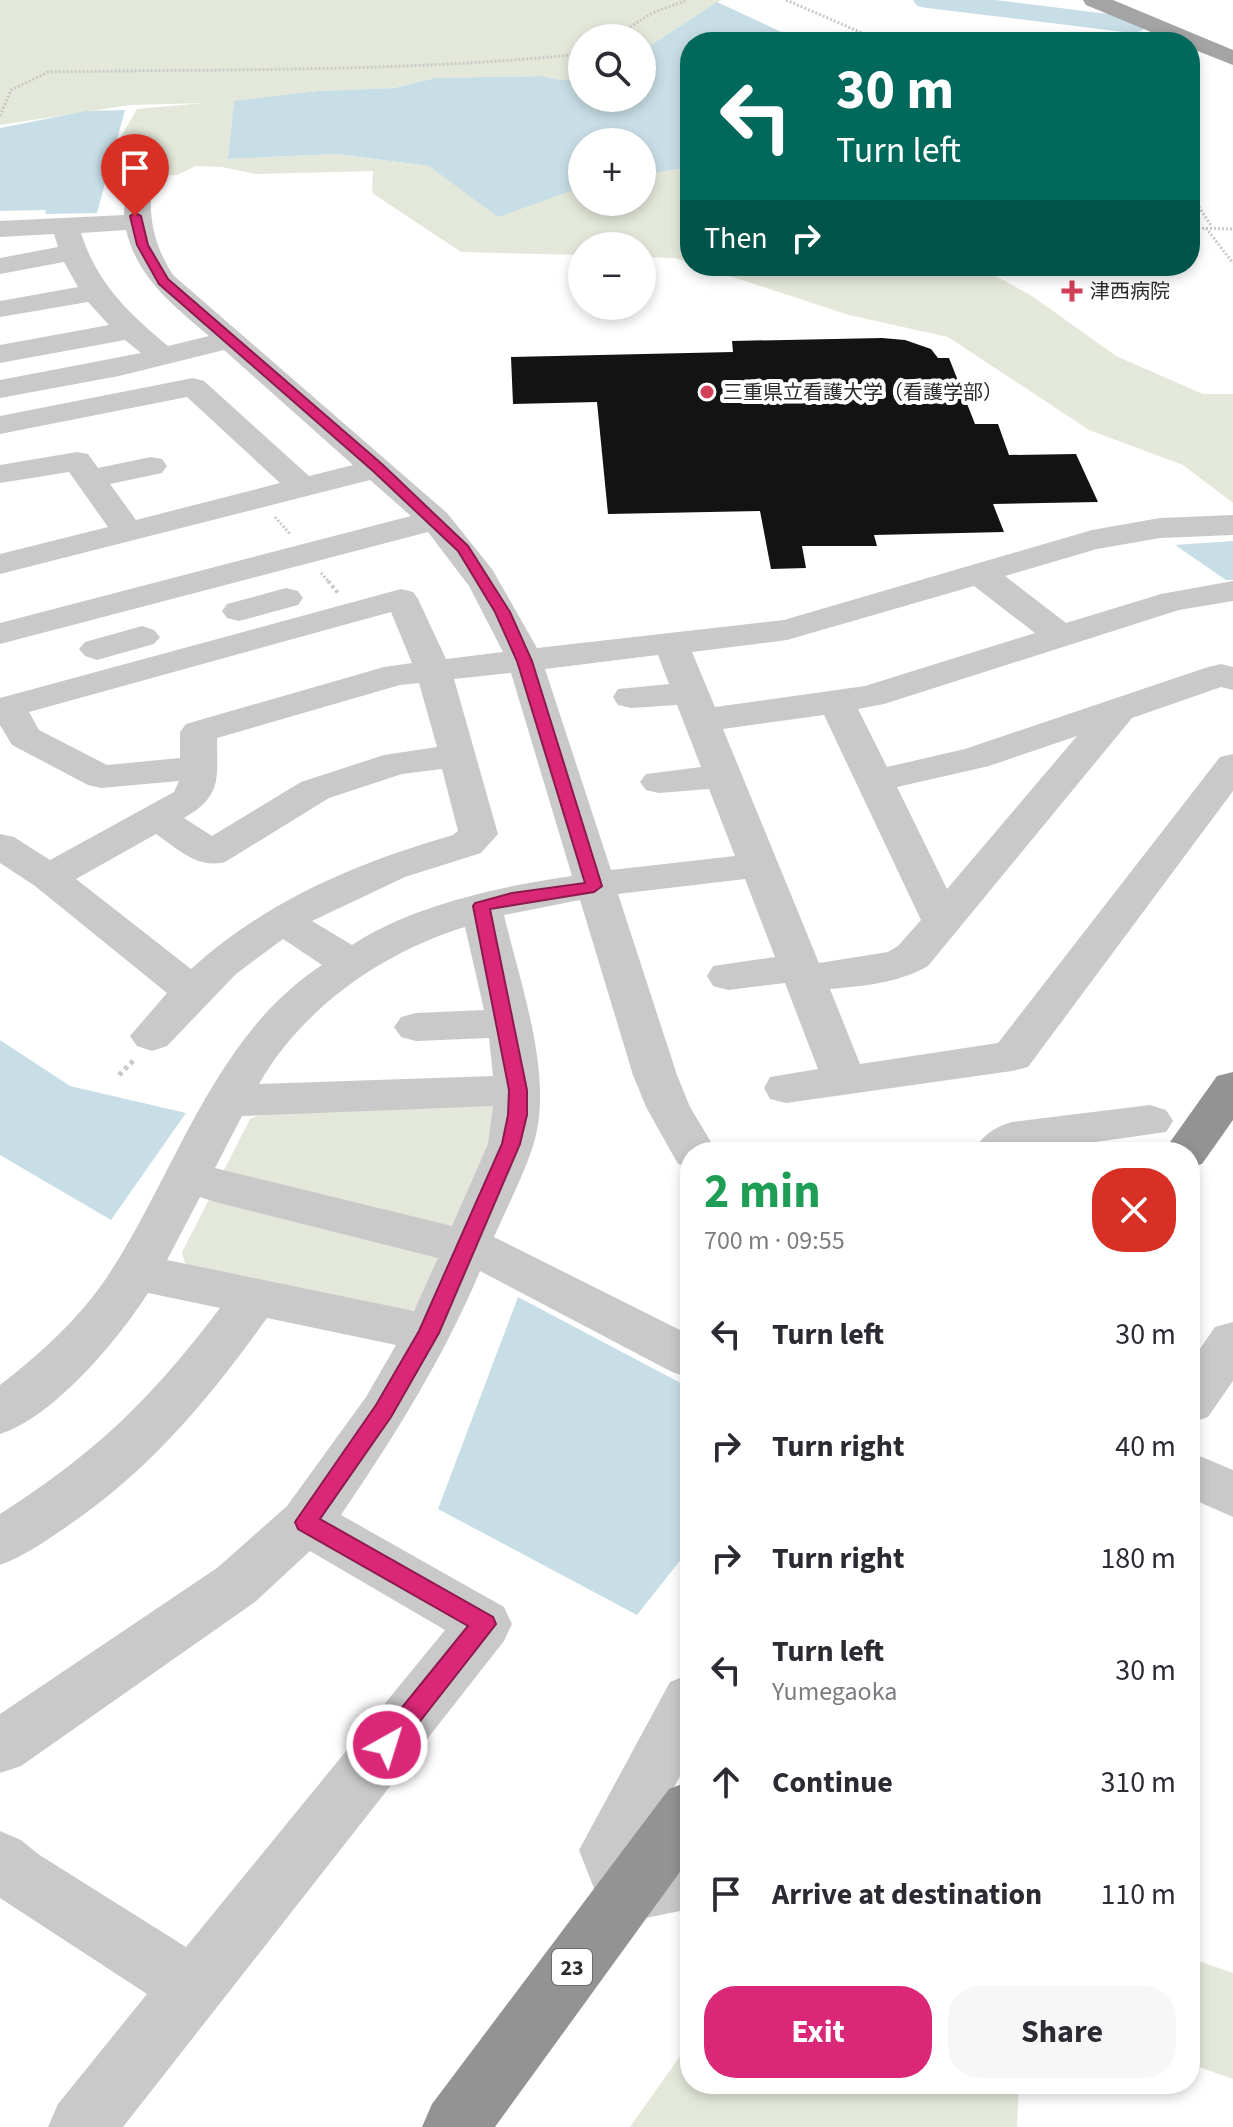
<!DOCTYPE html>
<meta charset="utf-8">
<style>
:root{--surface:#fff;--page:#f7f7f7;--text:#2b2b33;--muted:#7c7c81;--accent:#db2777}
body{margin:0;font-family:"Source Sans 3","Noto Sans JP",sans-serif;background:var(--page);color:var(--text);height:100vh;display:flex;flex-direction:column;font-size:30px;white-space:nowrap}
*{box-sizing:border-box;margin:0}
p{font-size:26px;color:var(--muted)}
.icon{flex:none;width:44px;height:44px;fill:none;stroke:currentColor;stroke-width:2;stroke-linecap:round;stroke-linejoin:round}
.map{position:relative;flex:1;overflow:hidden}
.sheet{position:absolute;left:680px;top:1142px;width:520px;height:952px;display:flex;flex-direction:column;background:var(--surface);border-radius:32px;box-shadow:0 4px 12px #0003}
.sheet>*{flex:none}
.banner{position:absolute;left:680px;top:32px;width:520px;height:244px;border-radius:32px;box-shadow:0 4px 12px #0003;background:#00695c;color:#fff;overflow:hidden}
.buttons{position:absolute;left:568px;top:24px;display:grid;gap:16px}
.buttons a{display:grid;place-items:center;width:88px;height:88px;border-radius:50%;background:var(--surface);box-shadow:0 4px 12px #0003;font-size:40px}
.pin{position:absolute;display:grid;place-items:center;width:68px;height:68px;color:#fff;margin:-82px -34px;border-radius:50% 50% 50% 0;rotate:-45deg;box-shadow:0 0 8px #0007}
.pin .icon{rotate:45deg}
.me{position:absolute;width:88px;margin:-44px;rotate:39deg;stroke-linejoin:round;filter:drop-shadow(0 0 6px #0008)}
.turn{display:flex;align-items:center;gap:28px;height:168px;padding:0 24px;font-size:36px}
.turn .icon{width:104px;height:104px;stroke-width:2.5}
.turn b{display:block;font-size:56px;line-height:68px}
.then{display:flex;align-items:center;height:76px;padding:0 24px;background:#0003;gap:16px;font-size:30px}
.round{display:grid;place-items:center;flex:none;width:84px;height:84px;border-radius:32px;background:var(--page)}
.headline{display:flex;align-items:center;justify-content:space-between;height:136px;padding:0 24px}
h1{font-size:48px;font-weight:700;line-height:60px;color:#1e9e55}
.cta{display:flex;gap:16px;margin-top:auto;padding:16px 24px}
.cta a{flex:1;height:92px;border-radius:32px;background:var(--accent);color:#fff;font-size:32px;font-weight:700;line-height:92px;text-align:center}
.cta a+a{background:var(--page);color:var(--text)}
ul{padding:0;list-style:none}
li{display:flex;align-items:center;gap:24px;height:112px;padding:0 24px}
li div{flex:1}
li b{display:block;font-size:30px}
li em{font-style:normal}
.map>svg:first-child{display:block}
.green{fill:#e3e8da}
.water{fill:#c8dee6}
.lines{fill:none;stroke-linecap:round;stroke-linejoin:round}
.river{fill:#c8dee6;fill-rule:evenodd}
.building{fill:#131313}
.path-far2{stroke:#c9c9c9;stroke-width:3;stroke-dasharray:2 2;stroke-linecap:butt}
.path-far1{stroke:#c9c9c9;stroke-width:4;stroke-dasharray:3 3;stroke-linecap:butt}
.path{stroke:#c9c9c9;stroke-width:5;stroke-dasharray:4 4;stroke-linecap:butt}
.minor{fill:#c9c9c9;fill-rule:evenodd}
.major{fill:#a4a4a4;fill-rule:evenodd}
.highway{fill:#939393;fill-rule:evenodd}
.route{fill:#db2777;stroke:#8e194d;stroke-width:2}
.poi-dot{fill:#d13f59;stroke:#fff;stroke-width:3}
.labels{text-anchor:middle;stroke-width:8;stroke-linejoin:round;paint-order:stroke}
.far-poi-label{font-size:20px;fill:#2c2c2c;stroke:#fff;text-anchor:start}
.shield{fill:#fff;stroke:#6b6b6b;stroke-width:2}
.shield-label{font-size:22px;font-weight:bold;fill:#2c2c2c}
</style>
<div class="map">
<svg width="1233" height="2127" viewBox="0 0 1233 2127">
<rect width="100%" height="100%" fill="#fff"/>
<!-- green -->
<path class="green" d="M0,0H721L642,51V38H582V80H559L542,76L435,78L394,88L318,91L234,102L228,159L336,154L429,166L459,187H582V202H642V175L690,167V263L675,258L642,257V246H582V255L461,252L372,193L373,171L256,174L222,167L196,166L177,175L112,177L122,135L137,109L204,103L130,105L0,125Z
M699,266H946L992,274L1032,296L1116,356L1203,394H1233V503L1183,465L1089,430L948,337L849,315Z
M487,1103L505,1113L428,1304L400,1315L187,1270L182,1252L250,1119L269,1111Z
M1190,1958L1233,1973V2079L1190,2064Z
M690,2042V2084H1019L1017,2127H630Z"/>
<!-- water -->
<path class="water" d="M717,2L803,42H690V167L642,175V142H582V187L498,217L429,166L336,154L228,159L234,101L318,91L394,88L435,78L542,76L559,80H582V98H642V51Z
M125,110L97,213L45,214L46,210L0,211V128L86,111Z
M1233,541V580H1226L1175,545Z
M0,1040L70,1086L186,1113L111,1220L0,1155Z
M518,1297L690,1388V1548L637,1615L438,1509Z"/>
<g class="lines">
<!-- river -->
<path class="river" d="M913,0H995L1132,17L1142,19L1146,25L1142,31L1132,33L927,8L917,6Z"/>
</g>
<!-- building -->
<path class="building" d="M882,338L905,340L931,349L938,358H949L975,424H998L1009,455L1076,454L1098,502L993,504L1004,532L874,535L877,546H802L806,568L771,569L760,511L608,514L597,402L513,404L511,357L733,352L732,341Z"/>
<g class="lines">
<!-- path-far2 -->
<path class="path-far2" d="M786,0L883,42
M613,38L652,13L687,0
M0,116L11,90L48,72C226,69 405,72 582,54
M1190,193L1212,227
M1190,228L1233,229
M1206,228L1233,263
M275,517L290,534
M321,573L330,583"/>
<!-- path-far1 -->
<path class="path-far1" d="M328,581L338,593"/>
<!-- path -->
<path class="path" d="M119,1075L135,1059"/>
<!-- minor -->
<path class="minor" d="M140,169L149,172L153,177C147,213 153,244 173,275L447,513L492,569L537,648L784,620L1092,530L1160,518L1233,515V535L1160,538L1097,549L1005,576L1066,623L1161,594L1233,581V601L1179,610L884,704L858,709L887,767L965,749L1208,667L1221,664L1233,667V690L1221,687L1132,718L928,966C899,983 863,986 830,989L860,1064L998,1043L1220,757L1233,754V791L1028,1067L1012,1071L786,1103L770,1099L764,1088L770,1077L818,1069L785,983L728,990L713,986L707,976L713,966L775,957L745,879L618,894L677,1075L690,1107L717,1152H690V1167L678,1164L646,1107L633,1075L580,900L504,915C520,983 555,1078 533,1146C523,1177 507,1207 494,1237L690,1335V1378L672,1372L480,1271C443,1359 394,1437 341,1515L504,1607L512,1624L504,1641L123,2127H48L58,2104L147,1994L0,1898V1831L21,1840L38,1854L186,1947L445,1630L310,1551L255,1602L21,1766L0,1773V1714L217,1568L287,1506L366,1397L396,1345L267,1318C210,1398 151,1469 69,1525C47,1540 25,1556 0,1565V1514C97,1452 151,1399 220,1308L148,1293C118,1340 54,1417 0,1434V1385C40,1354 78,1320 107,1277C176,1173 213,1036 322,965L283,939L236,974L167,1046L152,1051L137,1046L130,1036L167,993L35,886L0,863V834L14,837L50,860L174,792L179,781L101,788L88,785L12,745L0,725V698L401,589L413,592L418,599L446,659L503,652L469,586L428,532L0,644V623L411,516L370,480L0,574V554L108,527L69,472L0,483V465L77,452L88,454L98,468L151,457L162,459L167,466L162,473L110,484L136,520L280,483L187,397L0,434V416L193,378L204,381L309,476L353,465L224,350L119,376L0,398V380L141,353L125,340L0,363V345L109,325L88,302L0,317V301L78,287L64,262L0,274V258L58,247L54,234L0,237V221L124,215L125,192L131,172ZM126,230C138,279 173,305 209,336L168,346C128,313 97,283 81,233ZM974,586L1035,633L865,686L715,707L692,652L787,640ZM391,612L412,663L384,667L186,724L180,732V758L107,765L39,730L29,712ZM658,655L669,684L618,689L613,697L618,705L631,708L677,705L701,767L646,774L640,782L646,790L659,793L709,789L735,856L611,870L545,669ZM511,673L572,876C502,886 412,905 352,945L312,921L405,877L481,853L498,834L454,679ZM419,683L437,747L384,755L301,782L212,836L184,818C223,796 217,777 217,738L400,685ZM824,715L921,920L898,946L888,952L819,963L723,729ZM1077,736L947,889L897,787L989,766ZM442,769L458,831L453,835C356,863 266,901 191,969L76,879L156,834C178,849 197,869 225,862L329,798L402,774ZM465,927L484,1010L416,1013L401,1017L394,1027L401,1037L416,1041L489,1038L493,1076L259,1084C302,1008 383,952 465,927ZM493,1106L488,1144L452,1226L215,1168L242,1116ZM200,1197L215,1202L438,1258L414,1311L167,1260Z
M286,588L298,591L303,598L298,605L239,621L227,618L222,611L227,604Z
M142,626L154,630L160,637L154,644L97,660L85,656L79,649L85,642Z
M1150,1105L1166,1110L1173,1121L1166,1132L1025,1152H973C983,1135 994,1127 1012,1122Z
M1233,1322V1381L1208,1417L1190,1423V1363L1215,1327Z
M1190,1452L1233,1470V1517L1190,1498Z
M690,1674V1757L640,1852L643,1860L690,1851V1909L626,1922L604,1914L579,1850L670,1682Z"/>
<!-- major -->
<path class="major" d="M1083,0H1113L1233,50V65L1190,48V42H1175L1086,5Z"/>
<!-- highway -->
<path class="highway" d="M1233,1072V1120L1202,1164L1190,1167V1152H1163L1217,1076Z
M690,1781V1858L495,2127H422L432,2104L669,1789Z"/>
</g>
<!-- route -->
<path class="route" d="M135,213L141,216L148,245L168,279L383,465L468,546L510,612L532,661L602,886L594,892L490,909L527,1090V1115L520,1144L439,1333L391,1417L320,1519L493,1617L496,1624L396,1752L387,1755L378,1752L375,1745L378,1737L468,1626L298,1529L295,1522L376,1405L419,1331L502,1144L508,1115L509,1090L473,906L475,903L512,893L585,883L517,661L495,612L458,551L373,471L159,284L137,245L130,216Z"/>
<!-- markers -->
<g class="poi-dot">
<path d="M1068 279h8v8h8v8h-8v8h-8v-8h-8v-8h8z"/>
<circle cx="707" cy="392" r="8"/>
</g>
<g class="labels">
<!-- far-poi labels -->
<g class="far-poi-label">
<text x="1090" y="298">津西病院</text>
<text x="723" y="399">三重県立看護大学（看護学部）</text>
</g>
<!-- shield labels -->
<rect class="shield" x="552" y="1949" width="40" height="36" rx="6"/>
<g class="shield-label">
<text x="572" y="1975">23</text>
</g>
</g>
</svg>
<div class="buttons">
<a><svg class="icon" aria-label="search" viewBox="0 0 24 24"><circle cx="10" cy="10" r="6"/><path d="M15 15l6 6"/></svg></a>
<a>+</a>
<a>−</a>
</div>
<div class="pin" style="left:135px;top:216px;background:#d93025"><svg class="icon" aria-label="arrive" viewBox="0 0 24 24"><path d="M6 21V4h12l-3 4 3 4H6"/></svg></div>
<svg class="me" style="left:387px;top:1745px" viewBox="-20 -20 40 40"><circle r="17" fill="#db2777" stroke="#fff" stroke-width="3"/><path d="M0-11L8 9 0 5-8 9z" fill="#fff"/></svg>
<div class="banner">
<div class="turn"><svg class="icon" aria-label="left" viewBox="0 0 24 24"><path d="M17 20v-9H6M10 6l-5 5 5 5"/></svg><div><b>30 m</b>Turn left</div></div>
<div class="then">Then<svg class="icon" aria-label="right" viewBox="0 0 24 24"><path d="M7 20v-9h11M14 6l5 5-5 5"/></svg></div>
</div>
<section class="sheet">
<div class="headline"><div><h1>2 min</h1><p>700 m · 09:55</p></div><a class="round" style="background:#d93025;color:#fff"><svg class="icon" aria-label="close" viewBox="0 0 24 24"><path d="M6 6l12 12M18 6L6 18"/></svg></a></div>
<ul>
<li><svg class="icon" aria-label="left" viewBox="0 0 24 24"><path d="M17 20v-9H6M10 6l-5 5 5 5"/></svg><div><b>Turn left</b></div><em>30 m</em></li>
<li><svg class="icon" aria-label="right" viewBox="0 0 24 24"><path d="M7 20v-9h11M14 6l5 5-5 5"/></svg><div><b>Turn right</b></div><em>40 m</em></li>
<li><svg class="icon" aria-label="right" viewBox="0 0 24 24"><path d="M7 20v-9h11M14 6l5 5-5 5"/></svg><div><b>Turn right</b></div><em>180 m</em></li>
<li><svg class="icon" aria-label="left" viewBox="0 0 24 24"><path d="M17 20v-9H6M10 6l-5 5 5 5"/></svg><div><b>Turn left</b><p>Yumegaoka</p></div><em>30 m</em></li>
<li><svg class="icon" aria-label="ahead" viewBox="0 0 24 24"><path d="M12 20V5M6 11l6-6 6 6"/></svg><div><b>Continue</b></div><em>310 m</em></li>
<li><svg class="icon" aria-label="arrive" viewBox="0 0 24 24"><path d="M6 21V4h12l-3 4 3 4H6"/></svg><div><b>Arrive at destination</b></div><em>110 m</em></li>
</ul>
<div class="cta"><a>Exit</a><a>Share</a></div>
</section>
</div>
